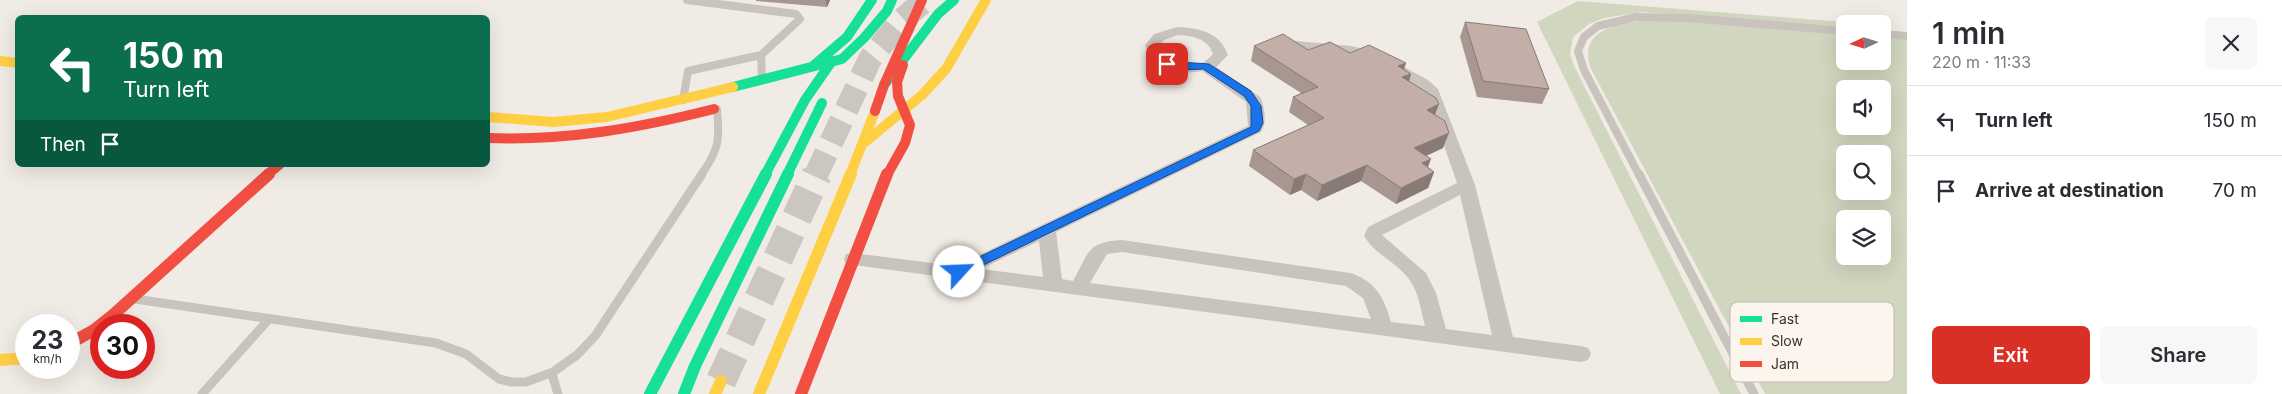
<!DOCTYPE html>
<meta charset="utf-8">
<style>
:root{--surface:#fff;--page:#f7f7f7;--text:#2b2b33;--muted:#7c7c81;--line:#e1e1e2;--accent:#d93025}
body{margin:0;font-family:Inter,sans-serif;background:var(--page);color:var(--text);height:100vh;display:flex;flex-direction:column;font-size:19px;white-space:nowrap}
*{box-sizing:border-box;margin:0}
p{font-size:16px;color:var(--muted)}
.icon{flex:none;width:28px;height:28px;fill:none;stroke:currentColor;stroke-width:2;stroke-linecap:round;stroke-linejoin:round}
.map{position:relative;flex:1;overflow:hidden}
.sheet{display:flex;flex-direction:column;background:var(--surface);width:375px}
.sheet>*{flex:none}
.hud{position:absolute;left:15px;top:15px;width:475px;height:152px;border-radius:8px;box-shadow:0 5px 20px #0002;background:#0b6e4f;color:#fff;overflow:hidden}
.needle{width:32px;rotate:266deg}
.controls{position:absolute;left:1836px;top:15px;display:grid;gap:10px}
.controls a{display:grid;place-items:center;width:55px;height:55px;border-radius:8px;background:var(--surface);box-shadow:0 5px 20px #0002;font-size:25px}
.speed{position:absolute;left:15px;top:314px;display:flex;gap:10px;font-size:25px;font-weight:700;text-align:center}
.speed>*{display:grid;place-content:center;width:65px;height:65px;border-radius:50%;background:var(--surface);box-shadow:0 5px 20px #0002;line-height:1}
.speed small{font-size:12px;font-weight:400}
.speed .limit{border:8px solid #d22;background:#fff;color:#111}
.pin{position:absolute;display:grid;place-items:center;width:42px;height:42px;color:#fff;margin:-21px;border-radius:10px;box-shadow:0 2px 8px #0006}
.me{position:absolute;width:55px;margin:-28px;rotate:65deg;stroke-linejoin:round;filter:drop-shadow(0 0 4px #0008)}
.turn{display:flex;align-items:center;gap:18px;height:105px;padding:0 25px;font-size:22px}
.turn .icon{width:65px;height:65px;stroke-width:2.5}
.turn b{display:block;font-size:35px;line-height:42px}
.then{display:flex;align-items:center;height:48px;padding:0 25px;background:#0003;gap:10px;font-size:19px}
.round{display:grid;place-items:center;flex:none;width:52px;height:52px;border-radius:8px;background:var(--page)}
.overview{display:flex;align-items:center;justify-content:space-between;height:85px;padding:0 25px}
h1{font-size:30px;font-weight:600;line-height:38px}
.cta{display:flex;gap:10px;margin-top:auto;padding:10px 25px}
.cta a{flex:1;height:58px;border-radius:8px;background:var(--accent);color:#fff;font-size:20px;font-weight:600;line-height:58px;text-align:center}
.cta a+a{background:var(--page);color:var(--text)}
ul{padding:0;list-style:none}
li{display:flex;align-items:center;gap:15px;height:70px;padding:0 25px;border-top:1px solid var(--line)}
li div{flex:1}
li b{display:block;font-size:19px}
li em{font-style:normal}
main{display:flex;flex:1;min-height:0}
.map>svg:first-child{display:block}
.green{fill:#d1d6bf;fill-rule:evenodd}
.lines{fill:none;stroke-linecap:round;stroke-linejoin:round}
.highway-tunnel-far1{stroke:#ccc6c0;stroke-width:24;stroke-dasharray:24 12;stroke-linecap:butt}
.highway-tunnel{stroke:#ccc6c0;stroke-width:30;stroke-dasharray:30 15;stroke-linecap:butt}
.lane-far1{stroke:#c9c3be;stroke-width:8}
.lane{stroke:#c9c3be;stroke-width:9}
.street{fill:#c9c3be;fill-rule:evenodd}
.fast-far1{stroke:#16e098;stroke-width:10}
.fast{stroke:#16e098;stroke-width:12}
.slow-far1{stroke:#ffcf43;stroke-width:10}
.slow{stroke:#ffcf43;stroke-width:12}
.jam-far1{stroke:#f24e42;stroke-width:10}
.jam{stroke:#f24e42;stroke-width:12}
.wall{fill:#a89690}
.shaded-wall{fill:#887a75}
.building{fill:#c3afa7;stroke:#887a75}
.route{fill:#1a73e8;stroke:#114b97}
.key{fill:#fbf5ee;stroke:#c1bab4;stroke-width:1}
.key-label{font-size:14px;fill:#3b302b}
</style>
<main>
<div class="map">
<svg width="1907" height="394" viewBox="0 0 1907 394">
<rect width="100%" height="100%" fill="#f0ebe5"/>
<!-- green -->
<path class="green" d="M1578,1L1870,24H1845V28L1642,12L1604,18L1589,24L1573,37L1570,54L1574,66L1741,394H1720L1537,22Z
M1643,21H1681L1845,34V61H1882L1883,37L1907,39V394H1765L1591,69C1577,31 1615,24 1643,21ZM1845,89H1882V126H1845ZM1845,154H1882V191H1845ZM1845,219H1882V256H1845Z"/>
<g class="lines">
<!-- highway-tunnel-far1 -->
<path class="highway-tunnel-far1" d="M816,175L870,59L901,21L925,0"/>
<!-- highway-tunnel -->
<path class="highway-tunnel" d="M721,381L817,174"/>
<!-- lane-far1 -->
<path class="lane-far1" d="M1882,34L1907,36
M761,55L762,80
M683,100L688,71L761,55L800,19L796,14L687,0
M701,175C719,150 720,140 717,109
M1639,175L1584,70L1578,51L1584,37L1598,26L1636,17L1688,18L1845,31"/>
<!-- lane -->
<path class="lane" d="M1639,174L1754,394
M135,299L436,343L466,354L499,379L512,382H526L553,372L577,355L595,336L702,174
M552,374L558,394
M202,394L269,319"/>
<!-- street -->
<path class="street" d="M1177,27C1199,28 1220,32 1228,55L1216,67L1260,97C1265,106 1267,124 1261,132L1056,232L1062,279L1073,281C1089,253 1086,242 1122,240L1350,273C1376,281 1384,298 1391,322L1425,326C1421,312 1419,294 1411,282C1399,263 1376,256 1364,236L1368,227L1457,183L1426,94C1409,79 1373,58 1351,54C1329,51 1307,50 1285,48L1278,44L1285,40L1351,46L1376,52L1428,80L1438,89L1475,185L1513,337L1581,346L1588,348L1591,354L1588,360L1581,362L846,264L844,259L846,254L853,253L956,266L1248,126L1246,102L1202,71C1180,76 1152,68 1145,45L1154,34ZM1178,35C1192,36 1208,38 1213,54C1211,56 1207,60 1204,62C1189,69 1164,60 1159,45L1164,40ZM1460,195L1492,335L1446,329L1436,293L1426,273L1382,235ZM1039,241L1043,277L981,269ZM1122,252L1346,286L1363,298L1371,319L1090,283L1107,254Z"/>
<!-- fast-far1 -->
<path class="fast-far1" d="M813,66L847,37L872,0
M884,85L938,14L954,0
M733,87L842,59L864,38L887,11L892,0
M765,175L805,100L832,61
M787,175L822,103"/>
<!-- fast -->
<path class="fast" d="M650,394L766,174
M684,394L695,366L788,174"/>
<!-- slow-far1 -->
<path class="slow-far1" d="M0,61L18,63
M488,117L553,122L607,117L733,87
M864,143L922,95L946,69L986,0
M850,175L875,111"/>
<!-- slow -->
<path class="slow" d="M0,360L26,358
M715,394L721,381
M759,394L851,174"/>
<!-- jam-far1 -->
<path class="jam-far1" d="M875,111L884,85L922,0
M488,138C566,141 639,128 714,109
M267,175L279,165
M887,175L905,143L910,125L898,96L897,82L903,65"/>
<!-- jam -->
<path class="jam" d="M69,344L94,330L113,315L269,174
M801,394L887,174"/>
</g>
<!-- wall -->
<path class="wall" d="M756,0H830L827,7L756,1Z
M1465,22L1549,89L1542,104L1477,97L1460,37Z
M1254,46L1350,53L1406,63L1404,69L1411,74L1409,82L1435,115L1443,148L1426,156L1428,167L1434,172L1428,188L1396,204L1361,181L1317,201L1301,190L1290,195L1249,166L1253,150L1308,125L1289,112L1293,97L1301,93L1251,61Z"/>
<!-- shaded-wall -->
<path class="shaded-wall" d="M826,0H830L827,7Z
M1406,63L1401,78L1398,66Z
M1411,74L1406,89L1402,77Z
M1439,104L1433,120L1427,110Z
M1449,133L1443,148L1408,164L1414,148Z
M1431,159L1425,175L1422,163Z
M1367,165L1361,181L1317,201L1322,185Z
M1434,172L1428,188L1396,204L1401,188Z
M1306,174L1301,190L1290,195L1294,179Z"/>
<!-- building -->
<path class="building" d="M1465,22L1526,29L1549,89L1483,81Z
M1283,34L1308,50L1330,42L1350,53L1369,45L1406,63L1398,66L1411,74L1402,77L1436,98L1439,104L1427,110L1445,121L1449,133L1414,148L1431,159L1422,163L1434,172L1401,188L1367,165L1322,185L1306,174L1294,179L1253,150L1324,118L1293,97L1318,87L1254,46Z"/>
<!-- route -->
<path class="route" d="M1164,61L1209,64L1251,91L1261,106L1263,123L1259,131L963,275H954L952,272L954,269L1251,127V106L1244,96L1203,69L1180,70L1164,66Z"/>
<!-- legend -->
<rect x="1730" y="302" width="164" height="80" rx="8" class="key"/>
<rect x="1740" y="316" width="22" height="6" fill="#16e098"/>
<rect x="1740" y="338" width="22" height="7" fill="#ffcf43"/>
<rect x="1740" y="361" width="22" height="6" fill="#f24e42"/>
<g class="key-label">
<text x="1771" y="324">Fast</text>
<text x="1771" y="346">Slow</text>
<text x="1771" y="369">Jam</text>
</g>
</svg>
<div class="controls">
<a><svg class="needle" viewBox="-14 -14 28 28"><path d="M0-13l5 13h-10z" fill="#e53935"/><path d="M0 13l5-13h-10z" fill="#7c7c81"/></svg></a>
<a><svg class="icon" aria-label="sound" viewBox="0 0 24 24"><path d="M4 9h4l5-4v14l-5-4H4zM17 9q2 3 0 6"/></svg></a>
<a><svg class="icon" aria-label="search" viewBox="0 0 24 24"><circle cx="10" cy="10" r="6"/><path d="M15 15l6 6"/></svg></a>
<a><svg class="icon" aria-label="layers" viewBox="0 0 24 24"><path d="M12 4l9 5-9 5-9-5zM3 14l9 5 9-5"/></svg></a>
</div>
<div class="speed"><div>23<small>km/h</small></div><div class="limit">30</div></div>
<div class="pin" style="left:1167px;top:64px;background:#d93025"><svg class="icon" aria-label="arrive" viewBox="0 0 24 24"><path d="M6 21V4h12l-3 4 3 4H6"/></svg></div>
<svg class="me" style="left:959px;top:272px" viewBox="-20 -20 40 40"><circle r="19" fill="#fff"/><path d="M0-13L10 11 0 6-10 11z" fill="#1a73e8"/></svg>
<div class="hud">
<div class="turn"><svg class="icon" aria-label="left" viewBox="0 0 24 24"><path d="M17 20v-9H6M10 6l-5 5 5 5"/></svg><div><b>150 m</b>Turn left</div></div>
<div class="then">Then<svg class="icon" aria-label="arrive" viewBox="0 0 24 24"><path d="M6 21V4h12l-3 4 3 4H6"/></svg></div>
</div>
</div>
<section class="sheet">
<div class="overview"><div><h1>1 min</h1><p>220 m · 11:33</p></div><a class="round"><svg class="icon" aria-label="close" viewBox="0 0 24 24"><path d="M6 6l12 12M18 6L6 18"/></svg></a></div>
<ul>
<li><svg class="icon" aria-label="left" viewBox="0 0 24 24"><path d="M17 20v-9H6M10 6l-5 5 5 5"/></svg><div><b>Turn left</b></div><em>150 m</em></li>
<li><svg class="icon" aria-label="arrive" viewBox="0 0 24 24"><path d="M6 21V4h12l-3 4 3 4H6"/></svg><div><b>Arrive at destination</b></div><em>70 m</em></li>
</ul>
<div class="cta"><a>Exit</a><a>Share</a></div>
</section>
</main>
